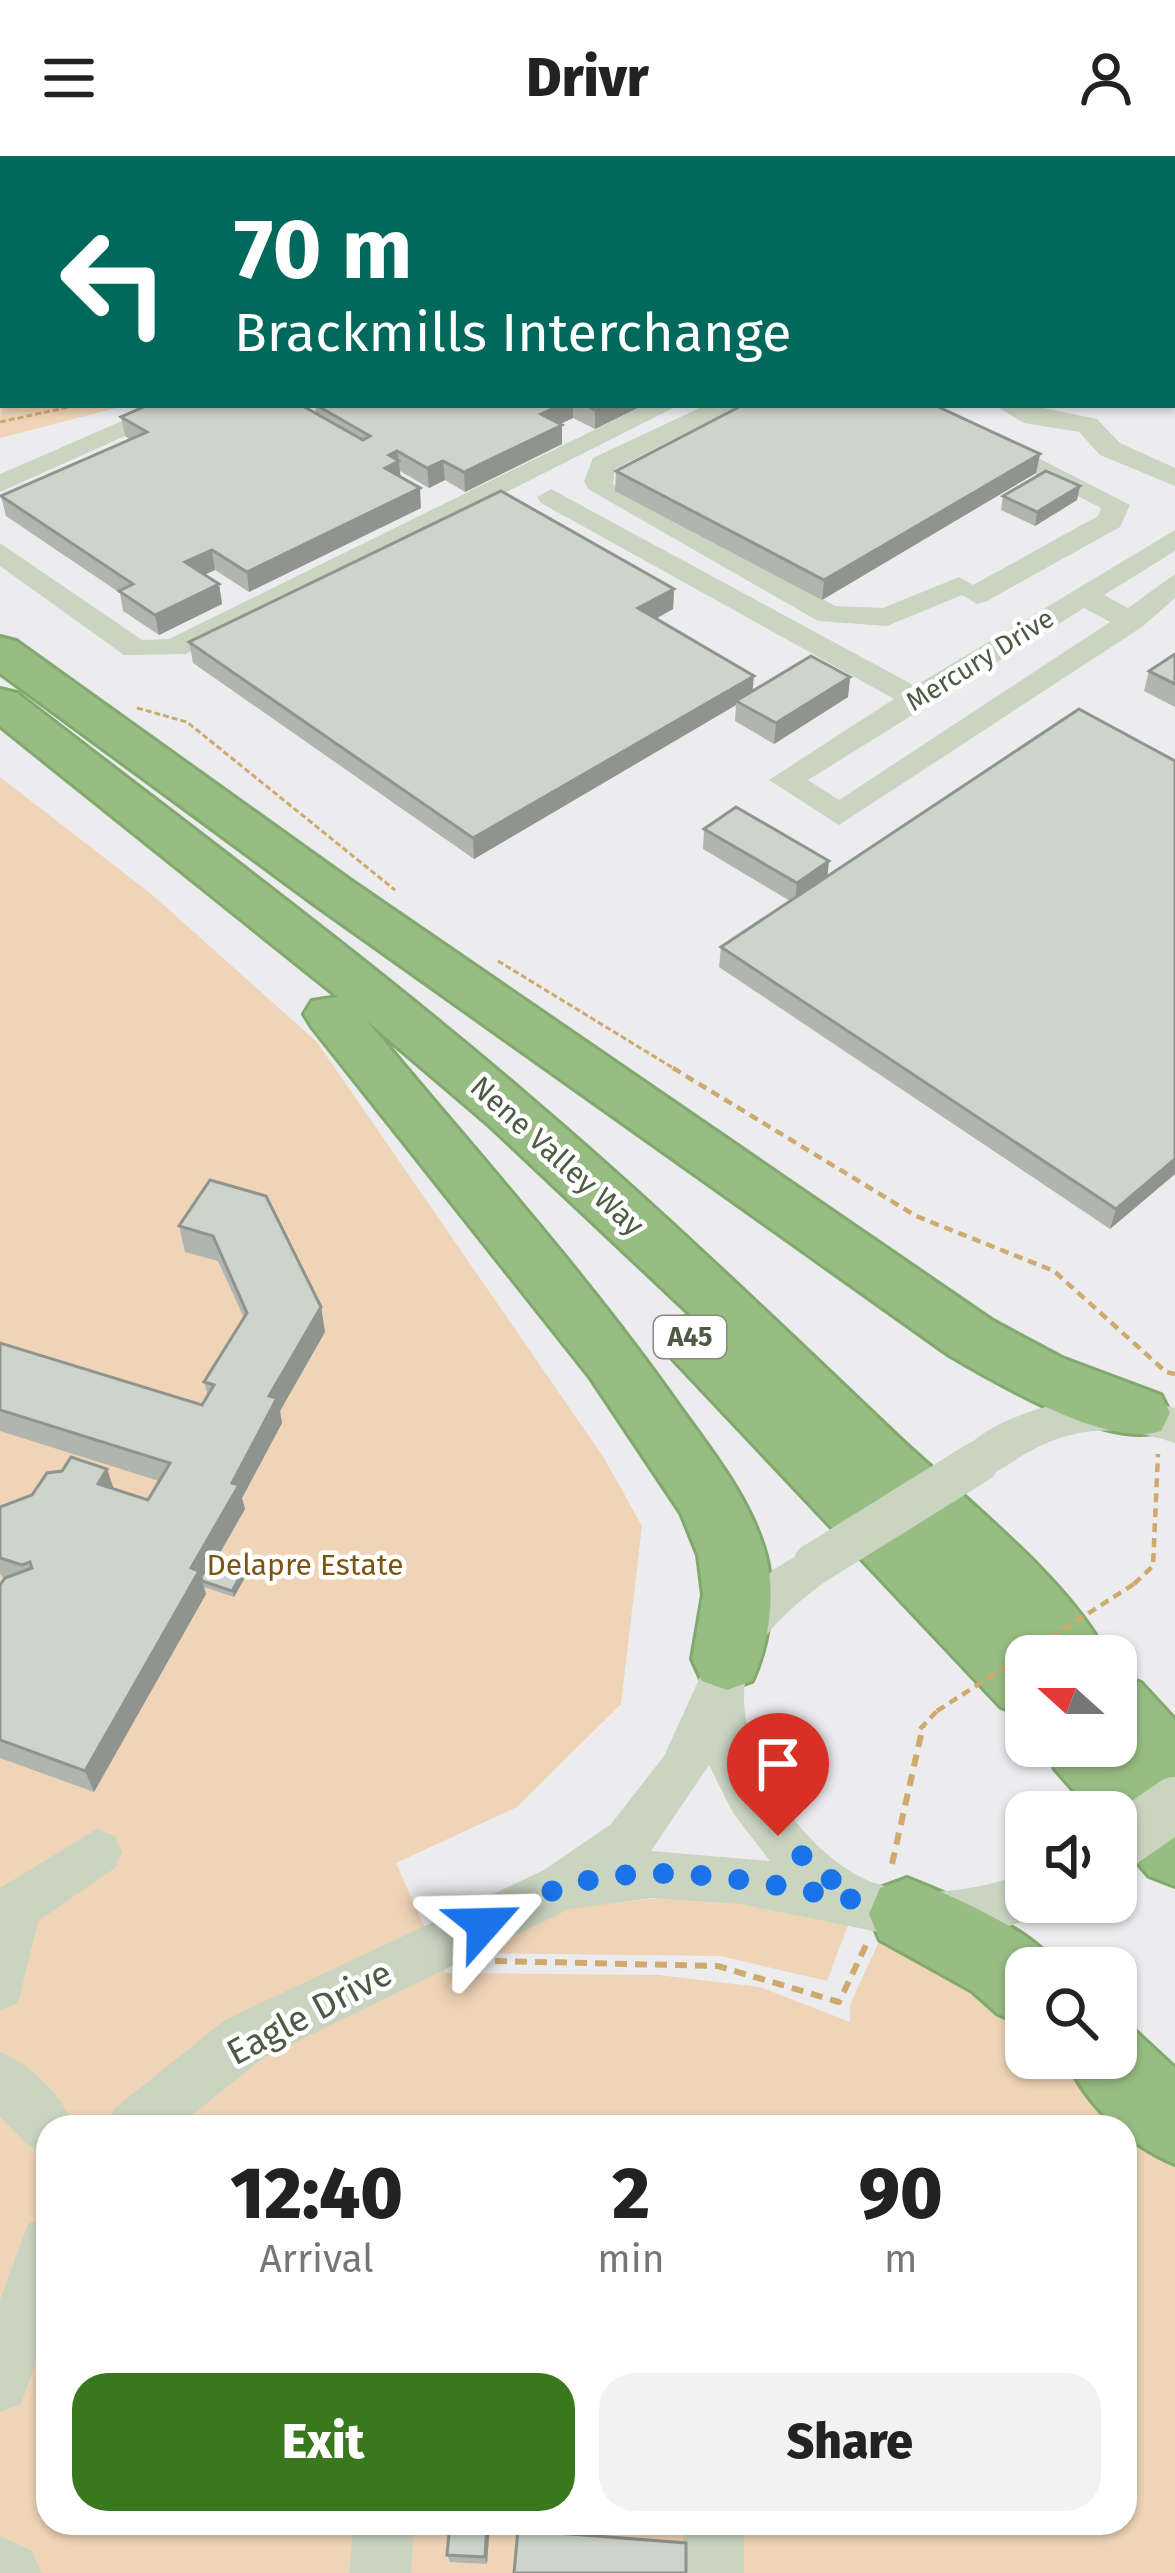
<!DOCTYPE html>
<style>
:root{--surface:#fff;--page:#f2f2f2;--text:#222;--muted:#767676;--accent:#39781c}
body{margin:0;font-family:"Fira Sans",sans-serif;background:var(--page);color:var(--text);height:100vh;display:flex;flex-direction:column;font-size:45px;white-space:nowrap}
*{box-sizing:border-box;margin:0}
p{font-size:39px;color:var(--muted)}
.icon{flex:none;width:66px;height:66px;fill:none;stroke:currentColor;stroke-width:2;stroke-linecap:round;stroke-linejoin:round}
.map{position:relative;flex:1;overflow:hidden}
.panel{position:absolute;left:36px;top:1959px;width:1101px;height:420px;display:flex;flex-direction:column;background:var(--surface);border-radius:36px;box-shadow:0 3px 9px #0004}
.panel>*{flex:none}
.guide{position:absolute;left:0px;top:0px;width:1176px;height:252px;box-shadow:0 3px 9px #0004;background:#00695c;color:#fff;overflow:hidden}
.needle{width:78px;rotate:291deg}
.controls{position:absolute;left:1005px;top:1479px;display:grid;gap:24px}
.controls a{display:grid;place-items:center;width:132px;height:132px;border-radius:24px;background:var(--surface);box-shadow:0 3px 9px #0004;font-size:60px}
.pin{position:absolute;display:grid;place-items:center;width:102px;height:102px;color:#fff;margin:-123px -51px;border-radius:50% 50% 50% 0;rotate:-45deg;box-shadow:0 0 12px #0007}
.pin .icon{rotate:45deg}
.me{position:absolute;width:132px;margin:-66px;rotate:65deg;stroke-linejoin:round;filter:drop-shadow(0 0 9px #0008)}
.turn{display:flex;align-items:center;gap:42px;height:252px;padding:0 36px;font-size:54px}
.turn .icon{width:156px;height:156px;stroke-width:2.5}
.turn b{display:block;font-size:84px;line-height:102px}
.eta{display:flex;justify-content:space-evenly;align-items:center;height:204px;text-align:center}
.eta b{font-size:72px;font-weight:800;line-height:84px}
.action{display:flex;gap:24px;margin-top:auto;padding:24px 36px}
.action a{flex:1;height:138px;border-radius:36px;background:var(--accent);color:#fff;font-size:48px;font-weight:800;line-height:138px;text-align:center}
.action a+a{background:var(--page);color:var(--text)}
header{display:flex;justify-content:space-between;align-items:center;height:156px;padding:0 36px;background:var(--surface);font-size:54px;font-weight:800}
.map>svg:first-child{display:block}
.green{fill:#efd4b7;fill-rule:evenodd}
.lines{fill:none;stroke-linecap:round;stroke-linejoin:round}
.highway-casing{stroke:#82a96d;stroke-width:6}
.path-far2{stroke:#ceaa6f;stroke-width:3;stroke-dasharray:6 3;stroke-linecap:butt}
.path-far1{stroke:#ceaa6f;stroke-width:4.5;stroke-dasharray:9 6;stroke-linecap:butt}
.path{stroke:#ceaa6f;stroke-width:6;stroke-dasharray:12 8;stroke-linecap:butt}
.minor{fill:#c9d4c1;fill-rule:evenodd}
.highway{fill:#97bd82;fill-rule:evenodd}
.path-bridge{stroke:#ceaa6f;stroke-width:4.5;stroke-dasharray:9 6;stroke-linecap:butt}
.minor-bridge-far1{stroke:#c9d4c1;stroke-width:42}
.minor-bridge{stroke:#c9d4c1;stroke-width:54}
.wall{fill:#b0b6af}
.shaded-wall{fill:#90948e}
.building{fill:#cdd4cb;stroke:#90948e;stroke-width:3}
.route{stroke:#1a73e8;stroke-width:21;stroke-dasharray:0 37.8}
.labels{text-anchor:middle;stroke-width:9;stroke-linejoin:round;paint-order:stroke}
.far-street-label{font-size:27px;fill:#4d5a44;stroke:#fff}
.shield{fill:#fff;stroke:#828c7c;stroke-width:3}
.shield-label{font-size:27px;font-weight:bold;fill:#4d5a44}
.street-label{font-size:30px;fill:#4d5a44;stroke:#fff}
.park-label{font-size:30px;fill:#7c5414;stroke:#fff}
.near-street-label{font-size:36px;fill:#4d5a44;stroke:#fff}
</style>
<header><svg class="icon" aria-label="menu" viewBox="0 0 24 24"><path d="M4 6h16M4 12h16M4 18h16"/></svg>Drivr<svg class="icon" aria-label="person" viewBox="0 0 24 24"><circle cx="12" cy="8" r="4"/><path d="M4 21q1-7 8-7t8 7"/></svg></header>
<div class="map">
<svg width="1175" height="2417" viewBox="0 0 1175 2417">
<rect width="100%" height="100%" fill="#ececef"/>
<!-- green -->
<path class="green" d="M3,92V249H128L0,282Z
M0,621L150,737L317,886L604,1302L642,1370L621,1548L517,1651L396,1707L445,1817L658,1819L760,1831L850,1866V1849L880,1783L1026,1865V1902H1074L1175,1993V2417H0ZM48,1971H1125V2367H48Z
M702,1738L850,1764L827,1825L721,1800L475,1797L572,1751Z"/>
<g class="lines">
<!-- highway casing -->
<g class="highway-casing">
<path id="highway" d="M0,481L16,485L350,724L993,1165L1062,1202L1161,1239L1170,1257L1161,1275C1107,1293 998,1227 949,1199L314,748L0,517Z
M0,533L17,537C188,670 364,799 529,941C655,1048 775,1164 895,1278C957,1337 1072,1426 1107,1500H1026V1560L1001,1551L670,1200L661,1183L670,1166L691,1159L489,969L367,865C472,992 584,1115 679,1250C712,1296 751,1344 766,1400C776,1439 769,1488 752,1525L727,1534L702,1525L692,1503L703,1439L698,1399L681,1357L590,1221L312,871L304,858L312,845L338,841L0,570Z
M1116,1517L1141,1527L1175,1564V1730L1149,1720L1116,1682V1656H1093L1055,1613L1045,1590H1116Z
M907,1722C945,1737 1039,1776 1057,1812H1026V1869L998,1858L972,1835L880,1784L869,1758L880,1732Z
M1116,1866L1134,1874L1175,1912V2008C1129,1989 1086,1949 1066,1902H1116Z"/>
</g>
<!-- path-far2 -->
<path class="path-far2" d="M0,112L3,106
M0,266L78,249
M137,552L187,566L395,734
M498,805L678,915"/>
<!-- path-far1 -->
<path class="path-far1" d="M673,912L916,1060L1054,1115L1166,1216L1175,1218
M1134,1428L1153,1410L1158,1298
M920,1573L937,1555"/>
<!-- path -->
<path class="path" d="M892,1708L923,1570
M495,1805L718,1810L839,1846L867,1787"/>
<!-- minor -->
<path class="minor" d="M342,0H368L370,3H344Z
M1175,118V133H1173V118Z
M1175,206V222L1173,223V207Z
M159,249H194L0,336V318Z
M645,249H679L186,498L124,499L0,410V387L142,484L169,483Z
M706,249H740L615,313L613,328L835,450L883,452L959,421L973,429L1098,360L1101,352L901,249H935L1130,349L1120,371L987,445L977,448L962,439L887,470L818,465L588,333L584,325L593,302Z
M994,249H1029L1097,263L1120,287L1175,312V330L1100,299L1079,276L1024,267Z
M551,333L915,530L1175,374V395L1104,439L1128,452L1175,418V442L1142,471L839,669L769,624L894,543L541,347L537,341ZM1084,452L1110,466L839,644L808,624Z
M1124,1239L1175,1252V1287C1127,1271 1083,1268 1036,1292C1016,1302 999,1317 978,1324L963,1319L956,1306C980,1260 1077,1239 1124,1239Z
M814,1389L830,1394L837,1408L830,1422C802,1443 769,1468 753,1501C715,1576 805,1708 881,1729C928,1743 980,1733 1026,1717V1746H1049L1044,1758L986,1778L918,1784L741,1748L653,1742L569,1753L263,1902L177,1971H107L115,1952L225,1864L544,1714L611,1668L664,1600L728,1460L773,1414ZM709,1609L733,1657L770,1705L651,1695Z
M97,1673L115,1680L122,1696L115,1712L38,1765L18,1847L0,1854V1732Z
M0,1896C31,1909 62,1940 75,1971H48V1998L29,1990L0,1961Z
M48,2060V2171L21,2248L0,2256V2144L28,2068Z
M354,2367H414L411,2417H349Z
M684,2367H744V2417H682Z
M0,2380L32,2395L41,2417H0Z"/>
<!-- highway -->
<use href="#highway" class="highway"/>
<!-- path-bridge -->
<path class="path-bridge" d="M937,1555L1134,1428"/>
<!-- minor-bridge-far1 -->
<path class="minor-bridge-far1" d="M814,1408L978,1306"/>
<!-- minor-bridge -->
<path class="minor-bridge" d="M1116,1689L1175,1648"/>
</g>
<!-- wall -->
<path class="wall" d="M391,0H621L628,3H397Z
M984,0H1175V75H1173V3H991Z
M315,249H644L595,273L573,262L560,268L562,288L465,336L445,324L429,332L400,315V321L421,352L249,436L215,414L204,418L219,428L222,448L159,479L123,455L120,437L6,360L1,340L131,284L125,280L121,261L316,257Z
M1040,298L1036,317L822,444L615,335L616,315Z
M1080,330L1077,344L1035,370L1001,354L1003,340Z
M674,433L673,453L656,463L753,535L850,521L848,541L774,588L735,565L736,549L474,703L193,507L189,486Z
M1175,498V551L1144,535L1149,515Z
M1175,605V1018L1110,1073L719,811L721,791L790,745L703,693L704,673L827,720Z
M210,1024L321,1151L325,1176L280,1255L282,1267L242,1342L245,1353L216,1403L245,1412L247,1418L234,1441L204,1431L206,1438L94,1636L0,1602V1429L4,1423L0,1418V1351L107,1313L114,1333L148,1344L159,1325L0,1275V1187L202,1249L208,1240L204,1226L244,1162L218,1105L185,1096L179,1070Z
M490,2367L487,2408L450,2406L447,2399Z"/>
<!-- shaded-wall -->
<path class="shaded-wall" d="M560,249H573V262L541,277V258Z
M605,249H644L595,273V254Z
M562,269V288L465,336L464,316Z
M397,295L399,305L401,325L385,312L389,299Z
M1040,298L1036,317L822,444L824,424Z
M443,305L445,324L429,332L427,312Z
M1080,330L1077,344L1035,370L1037,356Z
M420,332L421,352L249,436L247,416Z
M212,394L215,414L189,426L185,406Z
M219,428L222,448L159,479L155,459Z
M674,433L673,453L638,472V452Z
M754,520L752,540L736,545V549L474,703L473,682Z
M850,521L848,541L774,588L776,567Z
M829,705L827,725L795,747L797,727Z
M1175,1003V1018L1110,1073L1116,1053Z
M321,1151L325,1176L280,1255L282,1267L242,1342L245,1353L204,1425H202L206,1438L94,1636L85,1615L232,1327L269,1240Z
M107,1313L115,1337L98,1328Z
M245,1412L247,1418L234,1441L232,1435Z
M487,2367H490L487,2408L485,2401Z"/>
<!-- building -->
<path class="building" d="M439,0H621L628,3H446Z
M1032,0H1175V55H1173V3H1040Z
M148,249H301L363,284L370,280L316,249H560L541,258L562,269L464,316L443,305L427,312L397,295L389,299L399,305L385,312L420,332L247,416L212,394L185,406L219,428L155,459L119,435L133,428L1,340L147,276L121,261Z
M586,249H605L595,254Z
M743,249H934L1040,298L824,424L616,315Z
M1046,315L1080,330L1037,356L1003,340Z
M501,335L674,433L638,452L754,520L473,682L189,486Z
M1175,498V528L1149,515Z
M811,500L850,521L776,567L736,545Z
M1079,553L1175,605V1003L1116,1053L721,791Z
M736,651L829,705L797,727L704,673Z
M210,1024L266,1040L321,1151L269,1240L277,1242L232,1327L239,1329L191,1412L199,1415L85,1615L0,1584V1429L5,1422L32,1412L30,1406L22,1409L0,1402V1351L32,1339L47,1317L62,1315L71,1301L107,1313L98,1328L148,1344L170,1307L0,1254V1187L202,1249L214,1229L204,1226L247,1157L213,1080L179,1070Z
M212,1401L245,1412L232,1435L202,1425L201,1421Z
M450,2367H487L485,2401L447,2399Z
M518,2374L686,2387V2417H514Z"/>
<g class="lines">
<!-- route -->
<path class="route" d="M484,1768C509,1756 534,1741 560,1732C653,1701 763,1727 856,1744L778,1680"/>
</g>
<g class="labels">
<!-- far-street labels -->
<g class="far-street-label">
<text transform="translate(980 504) rotate(-32)" y="9">Mercury Drive</text>
</g>
<!-- shield labels -->
<rect class="shield" x="654" y="1160" width="72" height="42" rx="9"/>
<g class="shield-label">
<text x="690" y="1190">A45</text>
</g>
<!-- street labels -->
<g class="street-label">
<text transform="translate(557 1000) rotate(42)" y="10">Nene Valley Way</text>
</g>
<!-- park labels -->
<g class="park-label">
<text x="305" y="1419">Delapre Estate</text>
</g>
<!-- near-street labels -->
<g class="near-street-label">
<text transform="translate(309 1856) rotate(-28)" y="13">Eagle Drive</text>
</g>
</g>
</svg>
<div class="controls">
<a><svg class="needle" viewBox="-14 -14 28 28"><path d="M0-13l5 13h-10z" fill="#e53935"/><path d="M0 13l5-13h-10z" fill="#767676"/></svg></a>
<a><svg class="icon" aria-label="sound" viewBox="0 0 24 24"><path d="M4 9h4l5-4v14l-5-4H4zM17 9q2 3 0 6"/></svg></a>
<a><svg class="icon" aria-label="search" viewBox="0 0 24 24"><circle cx="10" cy="10" r="6"/><path d="M15 15l6 6"/></svg></a>
</div>
<div class="pin" style="left:778px;top:1680px;background:#d93025"><svg class="icon" aria-label="arrive" viewBox="0 0 24 24"><path d="M6 21V4h12l-3 4 3 4H6"/></svg></div>
<svg class="me" style="left:484px;top:1768px" viewBox="-20 -20 40 40"><path d="M0-17L14 15 0 8-14 15z" fill="#1a73e8" stroke="#fff" stroke-width="4"/></svg>
<div class="guide">
<div class="turn"><svg class="icon" aria-label="left" viewBox="0 0 24 24"><path d="M17 20v-9H6M10 6l-5 5 5 5"/></svg><div><b>70 m</b>Brackmills Interchange</div></div>
</div>
<section class="panel">
<div class="eta">
<div><b>12:40</b><p>Arrival</p></div>
<div><b>2</b><p>min</p></div>
<div><b>90</b><p>m</p></div>
</div>
<div class="action"><a>Exit</a><a>Share</a></div>
</section>
</div>
